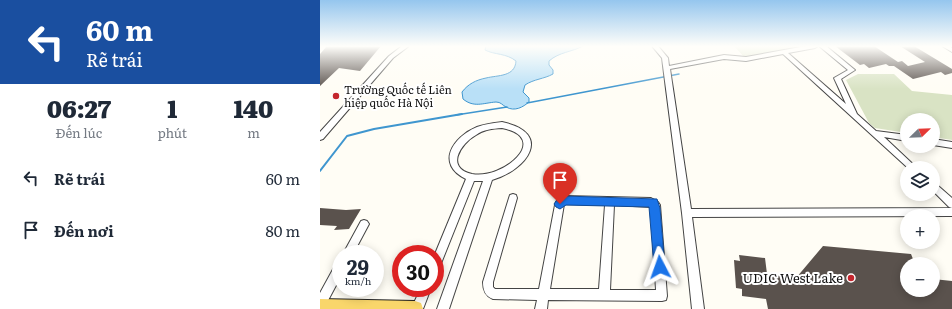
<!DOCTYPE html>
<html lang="vi">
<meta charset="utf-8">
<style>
:root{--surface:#fff;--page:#f2f2f3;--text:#1f2937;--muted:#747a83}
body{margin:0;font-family:Literata,serif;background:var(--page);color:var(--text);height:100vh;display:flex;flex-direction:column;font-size:15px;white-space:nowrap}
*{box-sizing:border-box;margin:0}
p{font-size:13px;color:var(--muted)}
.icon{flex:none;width:22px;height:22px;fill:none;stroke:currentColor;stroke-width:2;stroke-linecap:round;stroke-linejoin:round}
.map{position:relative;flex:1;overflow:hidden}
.drawer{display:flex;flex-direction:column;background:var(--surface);width:320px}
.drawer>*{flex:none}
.hud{background:#1a4fa0;color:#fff;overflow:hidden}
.needle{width:26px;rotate:67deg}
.buttons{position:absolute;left:580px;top:113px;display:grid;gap:8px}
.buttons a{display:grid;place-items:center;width:40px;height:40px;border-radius:50%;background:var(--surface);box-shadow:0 2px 10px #0003;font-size:20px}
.speed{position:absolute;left:12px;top:245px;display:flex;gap:8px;font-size:20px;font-weight:700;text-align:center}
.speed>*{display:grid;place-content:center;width:52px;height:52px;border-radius:50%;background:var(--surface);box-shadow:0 2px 10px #0003;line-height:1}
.speed small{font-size:10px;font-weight:400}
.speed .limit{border:6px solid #d22;background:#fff;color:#111}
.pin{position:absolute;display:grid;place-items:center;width:34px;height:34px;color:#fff;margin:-41px -17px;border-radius:50% 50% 50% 0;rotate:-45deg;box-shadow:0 0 4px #0007}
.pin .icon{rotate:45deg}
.me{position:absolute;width:44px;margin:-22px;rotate:356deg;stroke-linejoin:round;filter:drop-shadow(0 0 3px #0008)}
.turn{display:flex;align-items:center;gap:14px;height:84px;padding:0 20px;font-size:18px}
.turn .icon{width:52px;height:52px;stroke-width:2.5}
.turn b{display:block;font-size:28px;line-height:34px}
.eta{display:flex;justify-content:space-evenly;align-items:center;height:68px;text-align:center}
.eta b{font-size:24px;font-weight:800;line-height:28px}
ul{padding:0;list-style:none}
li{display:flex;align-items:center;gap:12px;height:52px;padding:0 20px}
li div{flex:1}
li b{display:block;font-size:15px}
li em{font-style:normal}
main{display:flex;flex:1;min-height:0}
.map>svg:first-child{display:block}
.cemetery{fill:#d9e3c4}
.water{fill:#b9e0f7;stroke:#3f96cf}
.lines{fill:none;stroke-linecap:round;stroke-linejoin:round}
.stream-far1{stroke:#3f96cf;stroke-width:1.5}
.stream{stroke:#3f96cf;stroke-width:2}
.building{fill:#5a524d}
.street-casing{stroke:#444;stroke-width:2}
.primary-casing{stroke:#222;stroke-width:2}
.street{fill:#fff;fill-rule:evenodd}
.primary{fill:#f9d66b;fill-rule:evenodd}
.route{fill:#1a73e8;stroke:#114b97}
.poi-dot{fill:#c4262e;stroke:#fff;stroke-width:1.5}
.labels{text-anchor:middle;stroke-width:4;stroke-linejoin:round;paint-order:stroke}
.poi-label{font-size:11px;fill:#111;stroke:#fff;text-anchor:start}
.near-poi-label{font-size:13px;fill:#111;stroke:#fff;text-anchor:end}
</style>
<main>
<section class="drawer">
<div class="hud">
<div class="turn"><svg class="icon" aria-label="left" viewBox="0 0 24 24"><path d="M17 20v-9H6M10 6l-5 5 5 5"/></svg><div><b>60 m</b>Rẽ trái</div></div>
</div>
<div class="eta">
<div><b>06:27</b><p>Đến lúc</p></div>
<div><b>1</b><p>phút</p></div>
<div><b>140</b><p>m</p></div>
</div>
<ul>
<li><svg class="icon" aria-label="left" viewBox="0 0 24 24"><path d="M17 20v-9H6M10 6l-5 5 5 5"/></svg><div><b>Rẽ trái</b></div><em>60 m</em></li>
<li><svg class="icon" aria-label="arrive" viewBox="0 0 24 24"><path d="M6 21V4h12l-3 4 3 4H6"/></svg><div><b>Đến nơi</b></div><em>80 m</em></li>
</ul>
</section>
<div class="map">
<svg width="632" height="309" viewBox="0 0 632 309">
<rect width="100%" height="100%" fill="#fffdf5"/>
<!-- cemetery -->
<path class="cemetery" d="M414,46H489L425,58Z
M538,74H574L592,91L632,95V140L613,137V120H587V133L555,128L549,123L526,80Z"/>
<!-- water -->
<path class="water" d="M166,46H263C252,52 239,52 229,61V65L233,70V74C224,79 214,79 205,85L203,92L209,98V102C203,107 195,112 186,107C182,105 181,102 176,102C163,103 154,108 143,99L142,92C148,84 156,80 166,78C178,75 195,77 196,61C186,53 175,55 165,50Z"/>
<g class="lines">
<!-- stream-far1 -->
<path class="stream-far1" d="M207,103L359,74
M136,115L187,107"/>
<!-- stream -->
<path class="stream" d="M0,171L27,136L54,129L142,114"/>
</g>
<!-- building -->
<path class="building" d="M7,46H61L40,71L19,68L0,86V54Z
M515,46H554L578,62L582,61L588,66L605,62L580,46H594L632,69V73L625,75L621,72L593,79L574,66H569L566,64L549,68L544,64L540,65Z
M0,208L26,210L41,209L29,229L14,230L17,226L0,225Z
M503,246L591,254L593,259L608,260V264H587V290H613V279L632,281V309H448L446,299L422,296V289L416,288L414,260L420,261L419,255L445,258L447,274L476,278Z"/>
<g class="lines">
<!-- street casing -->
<g class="street-casing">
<path id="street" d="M82,46H89L73,58L3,139L0,140V132L69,56Z
M332,46H338L348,58L349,66L404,55L426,57L486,46H498L495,48L468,53L526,104L514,78L528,70L499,46H506L535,70L521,79L537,114L556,131L587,135V141L564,137L597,168H588L463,54L426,61L404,59L350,69L371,209L632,208V216L372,217L384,309H372L362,213L342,58Z
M622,46H629L632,48V52Z
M182,122C234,133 207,170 172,180L129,309H117L163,181H154L120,266L119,270L115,271V254L146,179C115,164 133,137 157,127C165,124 174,123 182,122ZM182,128C232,138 183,180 152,174C125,168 140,144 156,135C164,129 172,129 182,128Z
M613,139L632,142V148L613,145Z
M613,183L616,184L632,198V208L629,207L613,191Z
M193,194L196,195L197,198L173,282V287L175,289H219L235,205L238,198L244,196L331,198L338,202L340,205L347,296L346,300L342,301L228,300L227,309H215L217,300L173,299C165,296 163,290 163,282L189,198L190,195ZM244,204L285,205L279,289H230ZM294,205L331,207L336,290H290Z
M44,220L47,221L49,224L33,254H23L41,221Z
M21,261V276L4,308L0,309V293L17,262Z
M101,288H111L103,309H91Z"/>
</g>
<!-- primary casing -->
<g class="primary-casing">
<path id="primary" d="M0,299L95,301L101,303L103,309H0Z"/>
</g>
<!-- street -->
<use href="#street" class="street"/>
<!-- primary -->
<use href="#primary" class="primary"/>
</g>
<!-- sky -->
<linearGradient id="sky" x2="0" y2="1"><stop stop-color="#95c6ee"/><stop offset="0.52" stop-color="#fffefa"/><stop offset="1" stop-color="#fffefa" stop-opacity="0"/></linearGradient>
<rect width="632" height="89" fill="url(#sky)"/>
<!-- route -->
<path class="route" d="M244,196L337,199L340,208L345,267L344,271L340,272L335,271L334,267L329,207L246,205L240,209L236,207L234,204L236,201Z"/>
<!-- markers -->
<g class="poi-dot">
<circle cx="16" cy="96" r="4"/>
<circle cx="531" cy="278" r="4"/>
</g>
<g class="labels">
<!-- poi labels -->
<g class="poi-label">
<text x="24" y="94">Trường Quốc tế Liên<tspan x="24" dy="13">hiệp quốc Hà Nội</tspan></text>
</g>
<!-- near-poi labels -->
<g class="near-poi-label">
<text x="523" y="283">UDIC West Lake</text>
</g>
</g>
</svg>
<div class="buttons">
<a><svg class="needle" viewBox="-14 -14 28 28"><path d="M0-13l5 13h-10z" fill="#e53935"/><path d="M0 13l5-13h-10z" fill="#747a83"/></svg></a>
<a><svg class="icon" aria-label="layers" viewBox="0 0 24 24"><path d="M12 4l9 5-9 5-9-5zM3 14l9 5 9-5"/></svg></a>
<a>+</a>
<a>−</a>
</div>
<div class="speed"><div>29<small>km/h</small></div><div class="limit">30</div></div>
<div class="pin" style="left:240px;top:204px;background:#d93025"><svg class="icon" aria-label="arrive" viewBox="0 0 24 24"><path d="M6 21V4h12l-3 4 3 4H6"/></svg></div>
<svg class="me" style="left:340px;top:267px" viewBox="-20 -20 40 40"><path d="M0-17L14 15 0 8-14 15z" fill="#1a73e8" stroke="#fff" stroke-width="4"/></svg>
</div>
</main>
